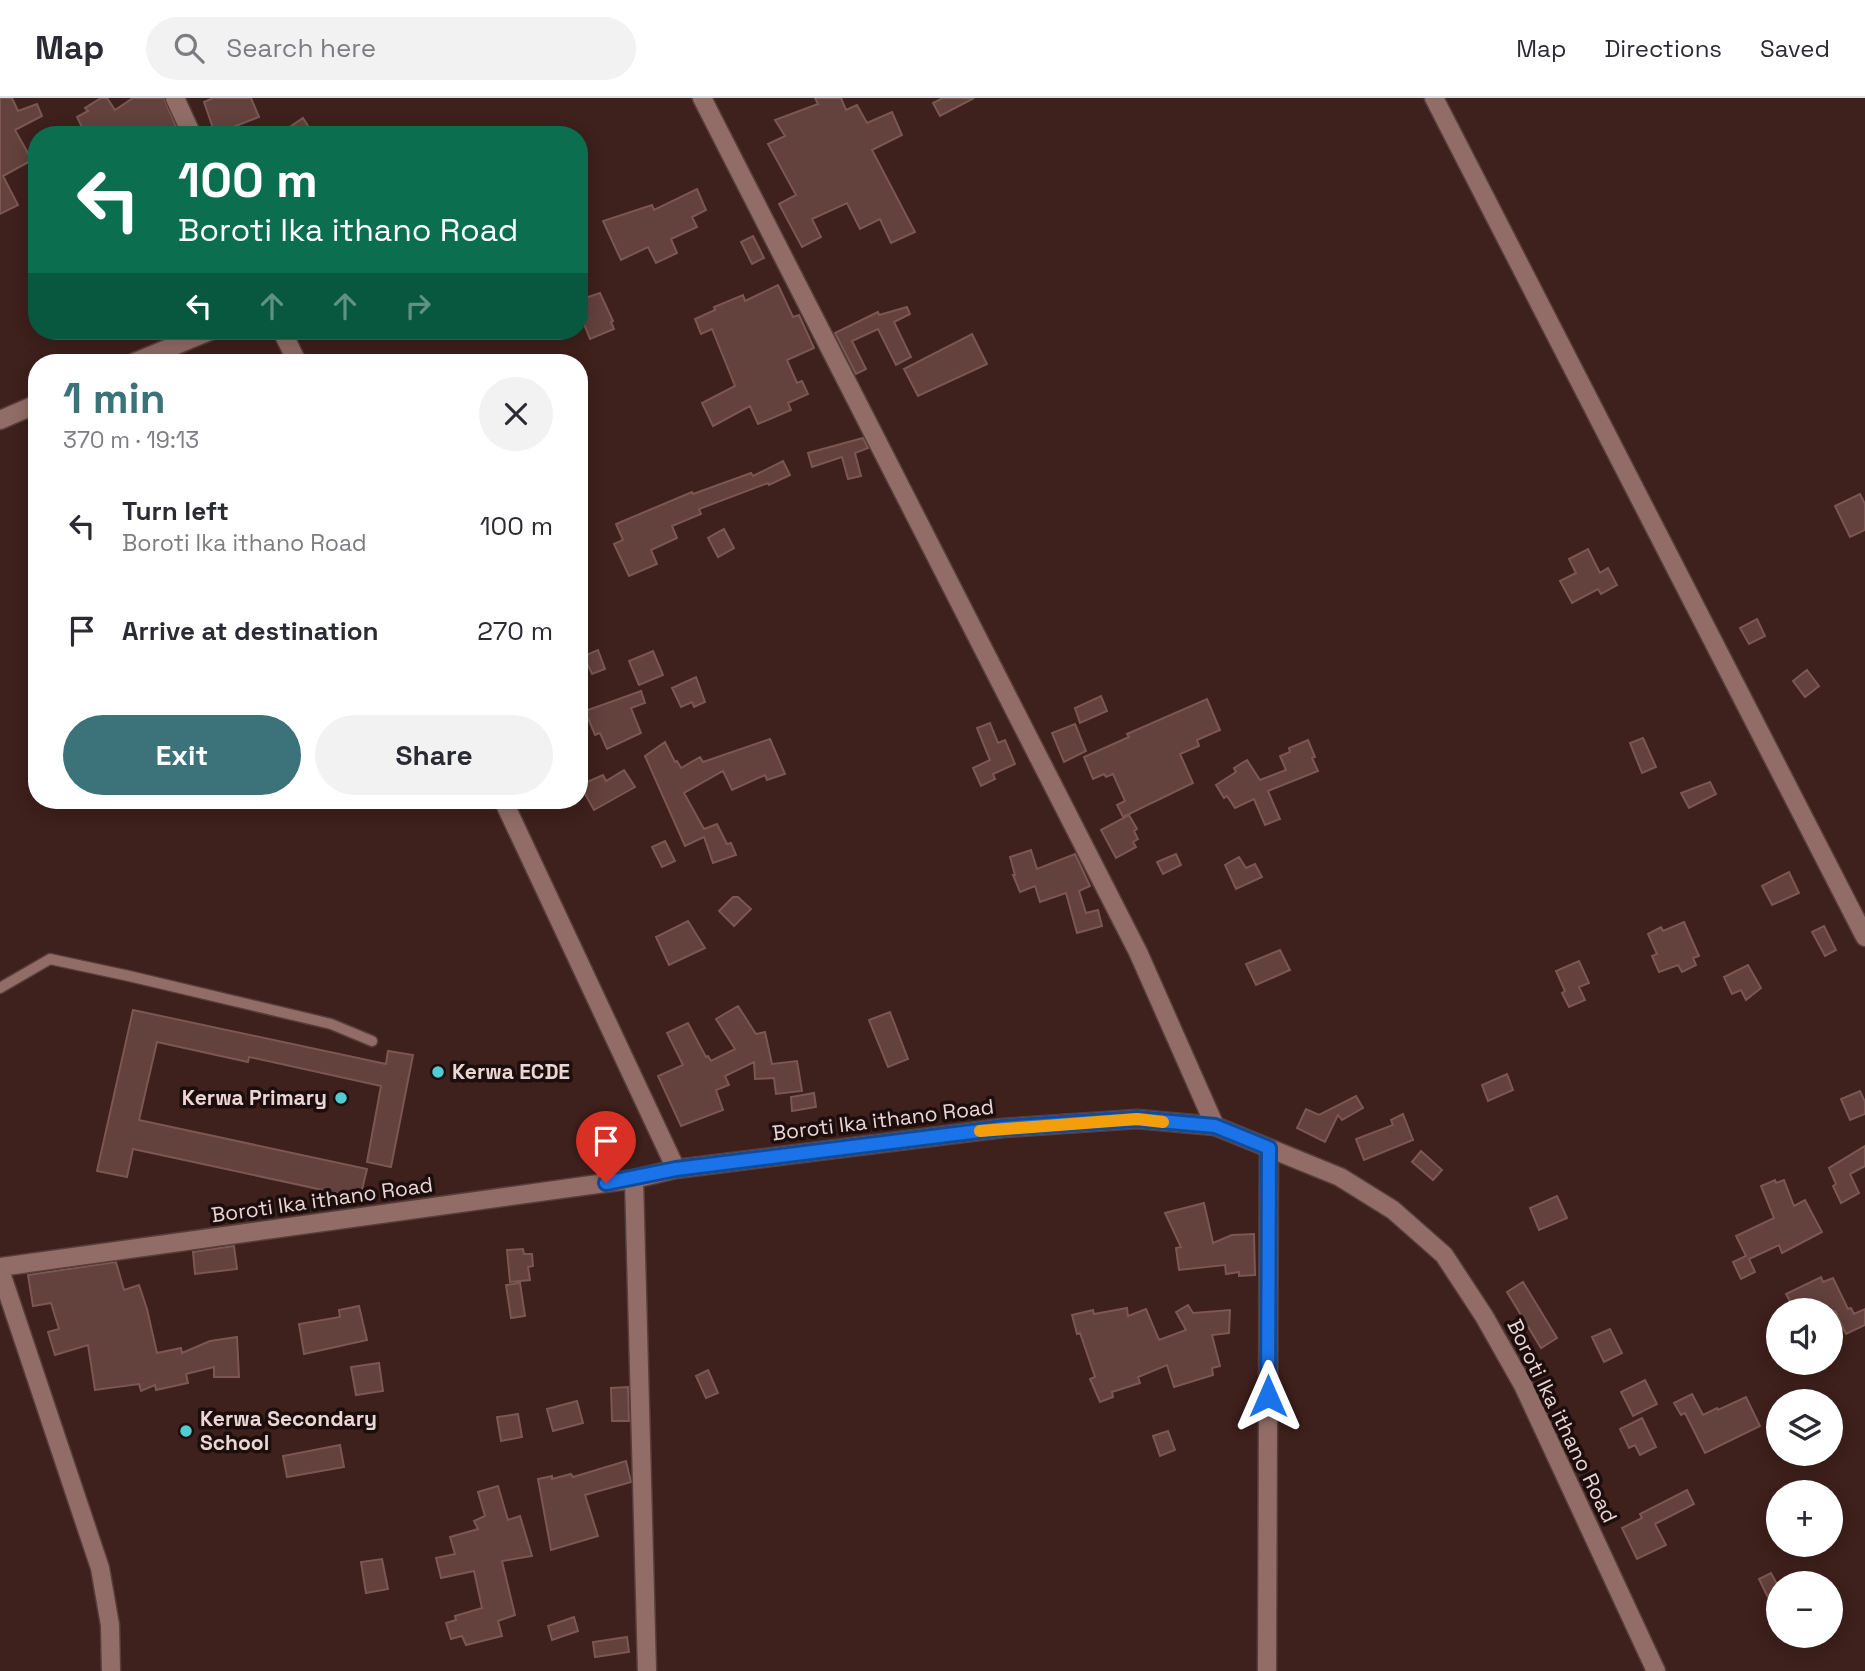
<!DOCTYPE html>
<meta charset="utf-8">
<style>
:root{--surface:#fff;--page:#f2f2f3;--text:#2b2b33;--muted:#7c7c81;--line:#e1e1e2;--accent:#3c737a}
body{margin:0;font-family:"Space Grotesk",sans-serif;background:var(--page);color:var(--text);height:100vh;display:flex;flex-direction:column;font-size:26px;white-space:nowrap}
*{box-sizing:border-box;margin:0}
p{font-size:23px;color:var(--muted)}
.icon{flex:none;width:38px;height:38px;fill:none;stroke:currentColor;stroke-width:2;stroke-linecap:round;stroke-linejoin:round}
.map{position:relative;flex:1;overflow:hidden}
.panel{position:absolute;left:28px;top:256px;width:560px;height:455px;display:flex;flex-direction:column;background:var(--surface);border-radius:28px;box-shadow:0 4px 18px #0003}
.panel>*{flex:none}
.top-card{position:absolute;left:28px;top:28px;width:560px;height:214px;border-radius:28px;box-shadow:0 4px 18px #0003;background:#0b6e4f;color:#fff;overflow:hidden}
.tools{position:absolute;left:1766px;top:1200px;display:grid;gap:14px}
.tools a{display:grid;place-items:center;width:77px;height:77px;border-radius:50%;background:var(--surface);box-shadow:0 4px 18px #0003;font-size:35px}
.pin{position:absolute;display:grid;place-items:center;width:60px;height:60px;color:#fff;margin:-72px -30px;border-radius:50% 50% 50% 0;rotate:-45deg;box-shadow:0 0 7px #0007}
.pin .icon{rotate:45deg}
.me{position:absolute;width:77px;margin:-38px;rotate:0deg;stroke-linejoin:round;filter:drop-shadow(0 0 5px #0008)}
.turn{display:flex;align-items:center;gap:24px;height:147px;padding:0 35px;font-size:32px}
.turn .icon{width:91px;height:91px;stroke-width:2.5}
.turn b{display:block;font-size:49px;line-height:60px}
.lanes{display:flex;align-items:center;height:66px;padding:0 35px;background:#0003;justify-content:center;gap:35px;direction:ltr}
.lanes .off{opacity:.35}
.round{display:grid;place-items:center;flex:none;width:74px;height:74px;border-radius:37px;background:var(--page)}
.summary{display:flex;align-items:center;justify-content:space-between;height:119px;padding:0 35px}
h1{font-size:42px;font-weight:700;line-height:52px;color:var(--accent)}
.primary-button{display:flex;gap:14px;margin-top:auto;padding:14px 35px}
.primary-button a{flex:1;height:80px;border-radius:42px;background:var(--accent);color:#fff;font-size:28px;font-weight:700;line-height:80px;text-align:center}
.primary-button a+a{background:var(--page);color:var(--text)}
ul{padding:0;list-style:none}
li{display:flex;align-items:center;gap:21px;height:105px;padding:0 35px}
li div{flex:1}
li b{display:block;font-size:26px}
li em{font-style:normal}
header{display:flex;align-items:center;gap:42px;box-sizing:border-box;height:98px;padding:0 35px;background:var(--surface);border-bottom:2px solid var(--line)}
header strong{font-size:33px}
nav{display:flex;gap:38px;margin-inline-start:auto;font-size:24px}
.search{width:490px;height:63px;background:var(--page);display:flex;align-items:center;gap:18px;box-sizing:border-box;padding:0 24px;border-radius:38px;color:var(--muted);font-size:26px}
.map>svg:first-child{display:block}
.building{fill:#63413d;stroke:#7b5753;stroke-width:2}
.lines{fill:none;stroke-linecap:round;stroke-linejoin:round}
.lane-casing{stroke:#583e3b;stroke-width:13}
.street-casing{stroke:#583e3b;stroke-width:21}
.lane{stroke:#926d68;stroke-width:10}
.street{stroke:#926d68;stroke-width:18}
.route-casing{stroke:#114b97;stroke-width:18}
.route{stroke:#1a73e8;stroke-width:12}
.slow{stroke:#f59e0b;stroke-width:12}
.poi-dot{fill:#51ccd1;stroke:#1c0e0c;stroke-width:2.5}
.labels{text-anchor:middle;stroke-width:7;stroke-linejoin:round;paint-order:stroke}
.poi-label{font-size:21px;font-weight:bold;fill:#ebd6d3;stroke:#1c0e0c;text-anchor:start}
.street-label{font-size:21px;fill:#ebd6d3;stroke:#1c0e0c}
</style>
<header>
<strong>Map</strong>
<div class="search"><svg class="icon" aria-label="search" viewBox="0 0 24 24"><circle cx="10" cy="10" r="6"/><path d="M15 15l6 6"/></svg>Search here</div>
<nav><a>Map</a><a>Directions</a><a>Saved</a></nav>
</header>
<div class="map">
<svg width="1865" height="1573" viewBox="0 0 1865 1573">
<rect width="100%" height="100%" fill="#3e201c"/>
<!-- building -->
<path class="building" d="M0,0H12L18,13L37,6L42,18L15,32L32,62L3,78L18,107L0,116Z
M101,0H107L115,12L133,0H164L179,36L86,37L77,19L88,13L85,10Z
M213,0H251L259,19L215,36L204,4Z
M815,0H841L846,12L857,7L867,25L892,14L902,37L872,52L915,134L891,145L880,121L860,131L847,105L812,121L821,139L802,149L779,106L796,97L768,46L785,38L775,22L818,6Z
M943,0H974L940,18L933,5Z
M303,20L314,37H278Z
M697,91L706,112L692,119L697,129L671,141L677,155L656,165L648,149L621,162L603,123L652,107L654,112Z
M753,138L764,160L752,166L741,144Z
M778,187L793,219L799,217L814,250L787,262L797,285L802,283L808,296L788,305L791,312L758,326L750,308L713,328L702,305L735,288L712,231L701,236L695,221L715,212L714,209L743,197L745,203Z
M600,195L613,223L611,224L614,231L590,241L584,226L579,228V202Z
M907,209L910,216L894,224L911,259L896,267L878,231L852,243L866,271L856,276L835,235L878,214L879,217Z
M972,236L987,266L918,298L904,271Z
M863,340L868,350L855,355L861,378L848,381L842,359L812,369L808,355Z
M783,363L790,377L769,387L768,385L699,411L701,416L672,428L677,440L651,452L657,466L629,478L614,446L623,442L616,426L692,394L693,396L751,375L753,378Z
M1860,396L1865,406V432L1850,439L1835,408Z
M724,431L734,450L718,459L708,440Z
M1588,451L1600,475L1608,470L1617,487L1601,496L1598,491L1572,505L1560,483L1576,475L1569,461Z
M1757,521L1765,538L1749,546L1740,530Z
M598,552L605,571L592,576L584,558Z
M653,553L663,577L639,587L629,563Z
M1807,572L1819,588L1805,599L1793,583Z
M696,579L705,604L694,609L692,604L681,609L672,590Z
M641,593L645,605L631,610L641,635L607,651L600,635L595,637L585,613Z
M1101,598L1107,613L1080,625L1075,610Z
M1207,601L1220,632L1197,642L1199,648L1180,656L1193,685L1123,719L1117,707L1125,703L1113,676L1106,679L1104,676L1093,681L1084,659L1129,639L1127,636Z
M990,625L998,645L1005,642L1015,666L993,676L995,681L981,688L973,670L990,662L977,630Z
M1075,626L1086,653L1064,664L1052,635Z
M1643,640L1656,669L1642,675L1630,645Z
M770,641L785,676L767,682L765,677L732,692L723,673L684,695L704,731L717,726L727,746L731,745L736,757L713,765L704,739L685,748L645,658L665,644L675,664L677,663L681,670L700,659L703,664Z
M1308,642L1315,659L1312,660L1318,673L1268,693L1280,721L1265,727L1254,701L1235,710L1227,698L1224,700L1216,687L1236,674L1234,670L1247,662L1260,682L1286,672L1280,658L1290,654L1289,650Z
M624,672L635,689L594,712L580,687L603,677L606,683Z
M1710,684L1716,696L1689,710L1681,695Z
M1129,717L1137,731L1134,733L1138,741L1133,744L1136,749L1116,760L1101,732Z
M665,743L675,763L662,769L652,749Z
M1031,752L1037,771L1075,756L1090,788L1079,793L1086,815L1098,812L1102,828L1077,835L1066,795L1040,804L1035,788L1020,794L1013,777H1015L1010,759Z
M1176,756L1181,767L1163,776L1157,764Z
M1239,759L1246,770L1255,766L1262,779L1236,791L1225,767Z
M1789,774L1799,795L1772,807L1762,788Z
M733,799H738L751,811L734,828L719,813Z
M688,823L705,850L669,867L656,839Z
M1684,824L1699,858L1693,860L1696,867L1682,874L1678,867L1659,874L1652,858L1657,856L1648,836L1661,829L1663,833Z
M1824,828L1836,852L1825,858L1812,834Z
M1280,852L1290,872L1256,887L1246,866Z
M1579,863L1589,885L1579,889L1585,902L1569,909L1562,895L1565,893L1556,873Z
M1748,867L1761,890L1746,902L1741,892L1732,896L1724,879Z
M738,908L756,936L765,934L772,966L797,963L802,993L776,996L774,980L755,981L754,964L725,978L729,987L716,992L723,1012L681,1028L658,978L683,967L667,935L688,925L706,959L708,958L711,963L735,951L716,921Z
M133,912L386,966L388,953L413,957L391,1069L367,1064L381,988L249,959L248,964L157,944L139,1022L367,1071L360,1100L133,1051L127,1079L97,1073Z
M890,914L908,961L888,969L869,922Z
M1507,976L1513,992L1488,1003L1482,987Z
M1860,993L1865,1004V1016L1850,1022L1841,1001Z
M814,995L816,1009L792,1013L791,999Z
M1356,998L1363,1010L1342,1022L1338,1017L1325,1044L1297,1030L1306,1011L1319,1017Z
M1403,1016L1413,1042L1364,1062L1356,1041L1393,1027L1391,1022Z
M1865,1048V1068L1850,1076L1859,1095L1841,1105L1833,1088L1836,1086L1829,1070Z
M1421,1053L1442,1072L1433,1082L1412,1064Z
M1775,1082L1776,1085L1784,1082L1794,1108L1805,1102L1822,1134L1782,1155L1779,1147L1749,1161L1755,1174L1741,1181L1733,1164L1746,1158L1736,1138L1774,1120L1761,1088Z
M1557,1098L1567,1120L1539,1132L1530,1110Z
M1204,1105L1213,1145L1232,1137L1254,1136L1255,1177L1239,1178V1174L1226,1176L1225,1167L1179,1172L1176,1150L1181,1149L1165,1115Z
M234,1148L237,1171L195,1176L193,1154Z
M523,1151L524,1156H532L533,1168L528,1169L530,1182L510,1184L507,1152Z
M116,1164L124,1192L139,1187L147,1211L157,1255L181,1250L182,1255L210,1243L237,1239L239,1279H214V1269L186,1276L188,1285L156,1292L155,1287L141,1293L139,1286L95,1292L88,1247L55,1257L48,1234L59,1231L51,1205L33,1208L28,1177Z
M1821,1179L1823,1184L1833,1180L1848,1211L1851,1210L1854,1216L1865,1211V1227L1846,1236L1835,1213H1795L1786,1196Z
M1523,1184L1557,1240L1541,1250L1507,1194Z
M520,1185L525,1218L511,1220L506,1187Z
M1188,1207L1193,1215L1230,1212L1229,1235L1212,1237L1220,1268L1212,1270L1213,1277L1174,1289L1167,1267L1138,1279L1140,1285L1112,1294L1113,1299L1100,1304L1090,1281L1095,1279L1080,1235L1077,1236L1072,1217L1093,1212L1094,1216L1127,1210L1128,1218L1146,1211L1159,1242L1186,1232L1176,1214Z
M359,1208L367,1242L304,1256L299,1226L340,1219L339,1212Z
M1610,1231L1622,1255L1604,1264L1592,1239Z
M379,1265L383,1293L356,1297L351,1269Z
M708,1272L718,1295L706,1300L696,1278Z
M1645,1282L1657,1306L1633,1318L1621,1294Z
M628,1289L629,1323H612L611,1290Z
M1692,1296L1703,1317L1717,1310L1718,1312L1746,1299L1760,1328L1705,1355L1685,1315L1681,1317L1674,1305Z
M577,1303L583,1325L553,1333L547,1311Z
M518,1316L522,1339L501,1343L497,1319Z
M1642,1320L1656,1349L1640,1357L1635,1347L1629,1350L1620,1331Z
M1168,1333L1175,1352L1160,1358L1153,1338Z
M340,1347L344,1369L287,1379L283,1358Z
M626,1363L631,1384L585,1397L598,1438L551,1452L538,1381L552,1378V1381L571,1376L573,1379Z
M498,1388L508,1422L520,1418L532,1458L502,1463L515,1517L498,1523L502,1538L466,1547L462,1538L451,1541L446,1525L456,1522L455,1518L482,1510L474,1473L441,1480L436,1460L455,1456L450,1439L478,1431L474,1423L485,1418L478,1394Z
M1687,1392L1694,1406L1655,1426L1666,1447L1637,1461L1622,1430L1642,1420L1640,1416Z
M382,1461L388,1491L366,1495L361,1464Z
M1771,1475L1778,1488V1520L1759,1481Z
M574,1519L578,1533L552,1542L548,1528Z
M627,1539L629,1554L595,1559L593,1544Z"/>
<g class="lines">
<!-- lane casing -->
<g class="lane-casing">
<path id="lane" d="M0,890L50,861L129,878L331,926L372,943"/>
</g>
<!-- street casing -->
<g class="street-casing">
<path id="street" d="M175,0L192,37
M702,0L1138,854L1215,1028
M1434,0L1865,839
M282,233L297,264
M135,264L210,233
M0,322L37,306
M503,702L676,1071
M634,1081L647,1573
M0,1169L634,1081L676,1071L1003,1030L1137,1021L1215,1028L1340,1079L1393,1112L1444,1157L1484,1218L1523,1287L1656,1573
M0,1172L100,1470L110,1527L111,1573
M1267,1573L1269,1050"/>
</g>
<!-- lane -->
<use href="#lane" class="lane"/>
<!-- street -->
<use href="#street" class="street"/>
</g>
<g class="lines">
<!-- route casing -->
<g class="route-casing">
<path id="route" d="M606,1085L676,1071L1003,1030L1137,1021L1215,1028L1269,1050L1268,1298"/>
</g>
<!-- route -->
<use href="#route" class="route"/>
<!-- slow -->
<path class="slow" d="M980,1033L1137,1021L1163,1024"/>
</g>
<!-- markers -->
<g class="poi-dot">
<circle cx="438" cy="974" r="7"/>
<circle cx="341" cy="1000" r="7"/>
<circle cx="186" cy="1333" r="7"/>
</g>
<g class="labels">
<!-- poi labels -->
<g class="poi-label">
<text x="452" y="981">Kerwa ECDE</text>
<text x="327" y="1007" text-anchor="end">Kerwa Primary</text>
<text x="200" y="1328">Kerwa Secondary<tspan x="200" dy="24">School</tspan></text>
</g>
<!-- street labels -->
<g class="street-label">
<text transform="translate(883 1022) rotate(-7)" y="7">Boroti Ika ithano Road</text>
<text transform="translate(322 1102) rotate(-8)" y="7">Boroti Ika ithano Road</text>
<text transform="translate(1562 1323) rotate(64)" y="7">Boroti Ika ithano Road</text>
</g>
</g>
</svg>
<div class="tools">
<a><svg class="icon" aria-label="sound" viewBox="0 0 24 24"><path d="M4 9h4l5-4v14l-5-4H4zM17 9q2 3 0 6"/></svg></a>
<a><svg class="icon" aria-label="layers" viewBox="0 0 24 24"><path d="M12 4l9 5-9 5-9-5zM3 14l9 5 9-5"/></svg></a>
<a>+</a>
<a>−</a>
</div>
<div class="pin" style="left:606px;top:1085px;background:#d93025"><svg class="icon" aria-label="arrive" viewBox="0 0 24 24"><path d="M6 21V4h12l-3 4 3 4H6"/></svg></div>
<svg class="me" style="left:1268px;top:1298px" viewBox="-20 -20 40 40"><path d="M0-17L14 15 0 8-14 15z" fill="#1a73e8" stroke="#fff" stroke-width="4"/></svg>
<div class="top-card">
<div class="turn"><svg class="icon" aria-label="left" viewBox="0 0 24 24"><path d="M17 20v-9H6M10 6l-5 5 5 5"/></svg><div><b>100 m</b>Boroti Ika ithano Road</div></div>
<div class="lanes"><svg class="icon" aria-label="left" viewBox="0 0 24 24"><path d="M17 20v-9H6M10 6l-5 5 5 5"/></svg><svg class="icon off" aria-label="ahead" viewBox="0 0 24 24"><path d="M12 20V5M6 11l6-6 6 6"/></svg><svg class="icon off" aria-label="ahead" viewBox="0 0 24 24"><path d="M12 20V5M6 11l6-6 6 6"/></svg><svg class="icon off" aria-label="right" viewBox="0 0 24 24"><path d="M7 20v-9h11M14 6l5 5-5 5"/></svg></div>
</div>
<section class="panel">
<div class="summary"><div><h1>1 min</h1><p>370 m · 19:13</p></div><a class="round"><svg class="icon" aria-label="close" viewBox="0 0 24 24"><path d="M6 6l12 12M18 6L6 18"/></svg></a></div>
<ul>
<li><svg class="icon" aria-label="left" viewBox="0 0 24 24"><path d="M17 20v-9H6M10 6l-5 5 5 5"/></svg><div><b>Turn left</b><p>Boroti Ika ithano Road</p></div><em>100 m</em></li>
<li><svg class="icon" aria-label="arrive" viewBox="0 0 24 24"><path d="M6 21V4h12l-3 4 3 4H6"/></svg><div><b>Arrive at destination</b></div><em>270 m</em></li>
</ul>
<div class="primary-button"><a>Exit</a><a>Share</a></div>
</section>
</div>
